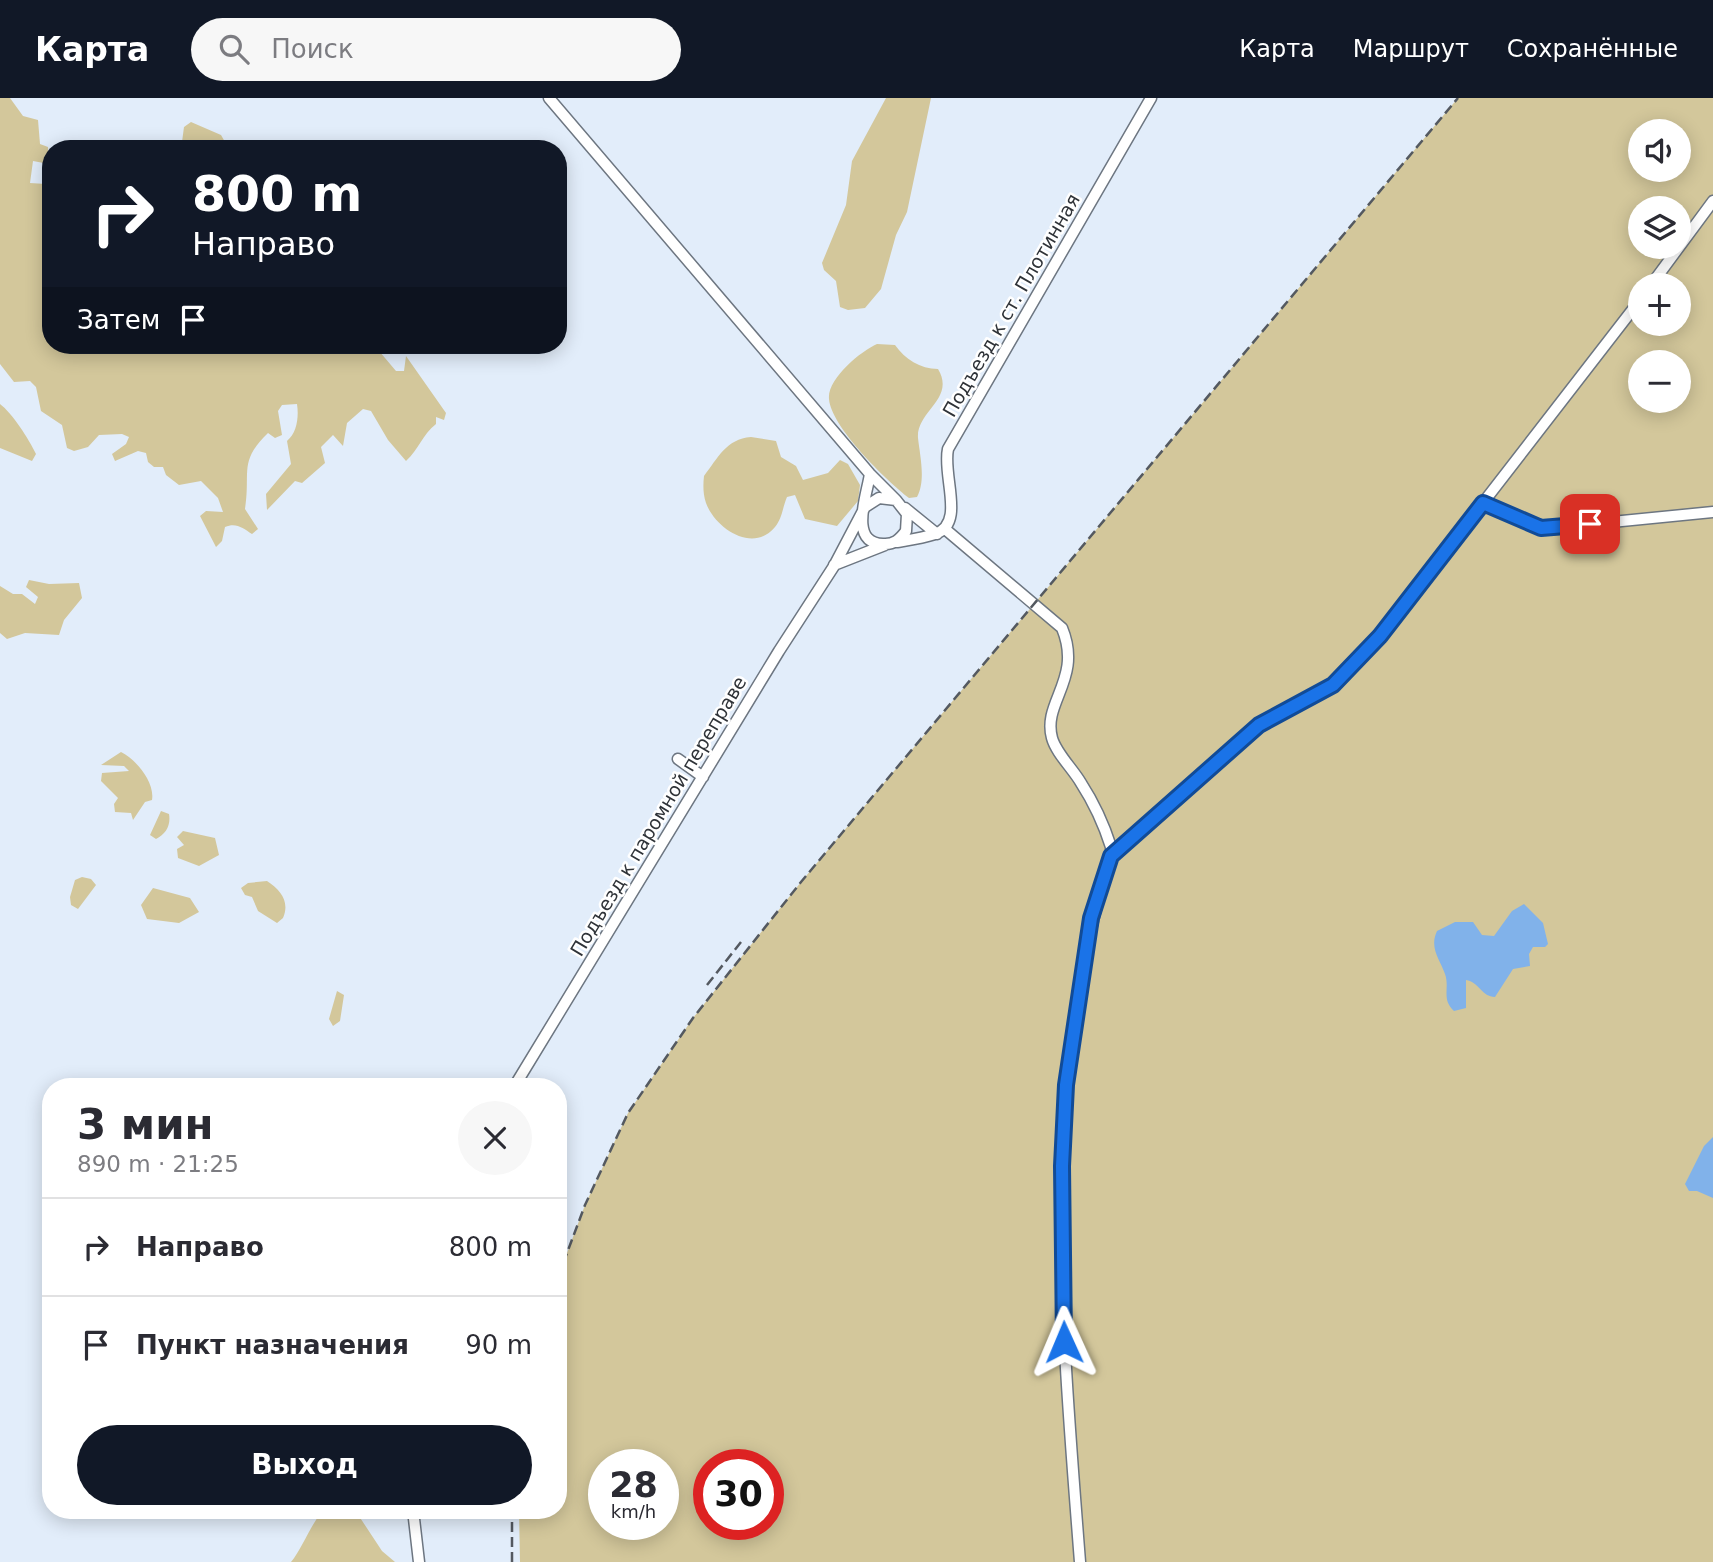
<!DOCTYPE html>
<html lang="ru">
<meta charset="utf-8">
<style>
:root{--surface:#fff;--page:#f7f7f7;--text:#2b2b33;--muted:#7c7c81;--line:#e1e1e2;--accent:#111827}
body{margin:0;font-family:"DejaVu Sans",sans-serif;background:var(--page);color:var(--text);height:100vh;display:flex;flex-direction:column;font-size:26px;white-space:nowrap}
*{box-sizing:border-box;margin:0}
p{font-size:23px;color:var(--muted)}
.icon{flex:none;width:38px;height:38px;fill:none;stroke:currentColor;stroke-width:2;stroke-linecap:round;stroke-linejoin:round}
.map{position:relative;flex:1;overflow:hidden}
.drawer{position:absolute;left:42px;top:980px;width:525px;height:441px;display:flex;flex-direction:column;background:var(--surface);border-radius:28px;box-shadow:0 4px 18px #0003}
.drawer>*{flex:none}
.top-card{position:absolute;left:42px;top:42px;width:525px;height:214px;border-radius:28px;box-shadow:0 4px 18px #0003;background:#111827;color:#fff;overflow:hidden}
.controls{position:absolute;left:1628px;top:21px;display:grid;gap:14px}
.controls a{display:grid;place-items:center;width:63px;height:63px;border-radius:50%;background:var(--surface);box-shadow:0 4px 18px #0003;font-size:35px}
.speed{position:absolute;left:588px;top:1351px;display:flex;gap:14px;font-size:35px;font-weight:700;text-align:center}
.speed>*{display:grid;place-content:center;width:91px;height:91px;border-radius:50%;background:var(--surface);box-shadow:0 4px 18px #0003;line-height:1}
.speed small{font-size:18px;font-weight:400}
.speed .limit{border:10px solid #d22;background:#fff;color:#111}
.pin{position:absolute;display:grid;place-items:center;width:60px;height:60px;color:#fff;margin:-30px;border-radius:14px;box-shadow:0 4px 10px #0006}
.me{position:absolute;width:77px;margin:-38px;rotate:359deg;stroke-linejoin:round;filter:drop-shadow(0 0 5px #0008)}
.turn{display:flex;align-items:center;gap:24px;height:147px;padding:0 35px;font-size:32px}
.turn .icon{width:91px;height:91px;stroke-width:2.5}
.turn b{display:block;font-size:49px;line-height:60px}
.then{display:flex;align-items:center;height:66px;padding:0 35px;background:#0003;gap:14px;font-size:26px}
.round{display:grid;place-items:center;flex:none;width:74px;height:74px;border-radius:37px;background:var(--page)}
.headline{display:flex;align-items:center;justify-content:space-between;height:119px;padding:0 35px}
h1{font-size:42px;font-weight:700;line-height:52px}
.button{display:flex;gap:14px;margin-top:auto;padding:14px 35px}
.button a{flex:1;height:80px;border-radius:42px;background:var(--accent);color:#fff;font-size:28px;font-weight:700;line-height:80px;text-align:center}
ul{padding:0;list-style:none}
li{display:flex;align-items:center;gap:21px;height:98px;padding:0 35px;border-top:2px solid var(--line)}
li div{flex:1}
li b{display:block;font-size:26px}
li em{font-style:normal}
header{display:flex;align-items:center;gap:42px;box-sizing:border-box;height:98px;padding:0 35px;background:var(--accent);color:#fff}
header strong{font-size:33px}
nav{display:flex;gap:38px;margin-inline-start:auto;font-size:24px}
.search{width:490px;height:63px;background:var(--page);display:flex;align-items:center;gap:18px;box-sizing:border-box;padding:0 24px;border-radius:38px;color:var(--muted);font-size:26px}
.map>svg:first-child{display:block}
.green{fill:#d3c79b;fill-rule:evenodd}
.water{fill:#81b2ea}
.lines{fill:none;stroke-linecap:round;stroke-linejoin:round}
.minor-casing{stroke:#6d7681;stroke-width:13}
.minor{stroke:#fff;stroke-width:10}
.rail{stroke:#545960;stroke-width:2.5;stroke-dasharray:10 5;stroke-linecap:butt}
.route-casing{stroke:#114b97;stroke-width:18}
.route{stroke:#1a73e8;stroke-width:12}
.labels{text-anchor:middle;stroke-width:5;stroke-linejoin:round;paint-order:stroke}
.street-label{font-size:19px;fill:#2f3338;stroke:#fff}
</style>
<header>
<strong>Карта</strong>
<div class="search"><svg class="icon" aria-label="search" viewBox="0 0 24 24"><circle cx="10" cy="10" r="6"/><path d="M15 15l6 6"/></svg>Поиск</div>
<nav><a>Карта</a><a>Маршрут</a><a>Сохранённые</a></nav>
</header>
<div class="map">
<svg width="1713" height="1464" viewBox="0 0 1713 1464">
<rect width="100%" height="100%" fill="#e2edfa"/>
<!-- green -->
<path class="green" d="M0,0H10L23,18L38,22L40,46L48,49L49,66L33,63L30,85L46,86L51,89V247H374L396,273H404L406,258L446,315L444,322L436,319V326C422,337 419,351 406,363L388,342L371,313L363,311L347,325L343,348L333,337L321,349L325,365L302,385L295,383L267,412L266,396L291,366L287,343C297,335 299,319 297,306L282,307L278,313L282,337L275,340L268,335C238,364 251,374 245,411L258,431L252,436C243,430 236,424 225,429L222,443L216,449L200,418L206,413L223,414L218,400L201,383L179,387L166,377L163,369H154L148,364L146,355L138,353L115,363L112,356L126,346L129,339L122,336L99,337L88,349L74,353L67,350L62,327L41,313L36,289L30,283L14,284L0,266Z
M886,0H931L907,114L896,137L881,191L865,210L848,212L840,209L836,183L824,172L822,165L846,107L852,63Z
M1458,0H1713V1464H520L519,1412H558V1179L585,1107L628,1015L693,920L801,784ZM1640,33H1678V72H1640ZM1640,110H1678V149H1640ZM1640,187H1678V226H1640ZM1640,264H1678V303H1640ZM604,1367H663V1426H604ZM709,1367H768V1426H709Z
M191,24L221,37L229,51H143L182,44L184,29Z
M877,246L895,247C905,261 920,271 938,271C956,301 916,313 918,340C920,358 926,382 917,399L909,400C887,383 831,329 829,301C827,281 861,253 877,246Z
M0,306C12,315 29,341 36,356L32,363L0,350Z
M751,339L776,343L781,359L796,368L803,382L828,375L840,362L848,366L860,387L858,403L837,428L805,421L795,397L787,399C783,408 782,421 775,429C753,456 715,430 706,405C703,396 703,387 704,378C718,360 726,341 751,339Z
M29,482L49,486L79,485L82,500L64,522L59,537L25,535L7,541L0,535V488L13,496H22L35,506L38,499L26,489Z
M121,654C137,662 155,685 152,702L145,704L133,722L131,715L115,714L114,706L118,700L101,683L102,675L129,673L124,668L101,667Z
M161,713L169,716C171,727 166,736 156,741L150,737Z
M183,733L215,740L219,757L199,768L178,760L177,751L184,747L177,739Z
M82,779L91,781L96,787L78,811L71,807L70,799L75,782Z
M267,783C281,792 290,804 283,820L277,825L258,813L252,799L245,797L241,790L248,785Z
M153,790L190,800L199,814L179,825L147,821L141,807Z
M337,893L344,897L340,923L333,928L329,921Z
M325,1412H355L382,1453L395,1464H291C303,1450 313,1420 325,1412Z"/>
<!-- water -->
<path class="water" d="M1524,806L1543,825L1548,846L1545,849H1533L1529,856L1530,868L1513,871L1495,899C1482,899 1479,884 1466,882V910L1454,913C1441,901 1450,890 1445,876C1440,861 1429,850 1437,833L1455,824H1473L1482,837L1494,838L1512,813Z
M1713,1039V1100L1697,1093H1689L1685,1086L1704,1048Z"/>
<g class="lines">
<!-- minor casing -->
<g class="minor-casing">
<path id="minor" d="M549,0L870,376L896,402
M1651,187L1713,103
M1483,405L1541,431L1713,414
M905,410L937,436
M945,431L1062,530C1083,581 1042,604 1052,640C1056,655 1073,671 1081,685C1094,705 1104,727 1111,749V758C1038,986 1062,1230 1080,1464
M897,444C909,442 923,440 935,436C966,426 942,378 948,351L1151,0
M834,467L885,447
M678,661L703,679
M1111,758L1259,627L1333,587L1380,538L1640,202
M514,989L779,553L834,468L865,409L879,400L896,402L907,416L906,433C900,441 894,447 883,446C848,445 867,397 870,376
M413,1412L419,1464"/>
</g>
<!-- minor -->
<use href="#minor" class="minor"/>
<!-- rail -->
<path class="rail" d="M707,887L741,844
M558,1179L585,1107L628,1015L693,920L801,784L1458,0
M512,1464V1412"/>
</g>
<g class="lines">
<!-- route casing -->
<g class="route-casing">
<path id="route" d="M1064,1244L1062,1068L1066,987L1091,820L1111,758L1259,627L1333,587L1380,538L1483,405L1541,430L1590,426"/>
</g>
<!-- route -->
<use href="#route" class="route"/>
</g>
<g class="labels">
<!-- street labels -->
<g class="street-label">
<text transform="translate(1011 207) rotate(-60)" y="7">Подъезд к ст. Плотинная</text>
<text transform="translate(658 718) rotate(-59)" y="7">Подъезд к паромной переправе</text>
</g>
</g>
</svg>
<div class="controls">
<a><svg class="icon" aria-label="sound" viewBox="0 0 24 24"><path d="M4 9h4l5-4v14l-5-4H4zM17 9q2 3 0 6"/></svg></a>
<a><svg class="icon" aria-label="layers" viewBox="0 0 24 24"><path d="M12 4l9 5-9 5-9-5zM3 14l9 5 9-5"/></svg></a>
<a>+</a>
<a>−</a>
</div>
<div class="speed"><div>28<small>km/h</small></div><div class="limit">30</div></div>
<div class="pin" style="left:1590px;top:426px;background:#d93025"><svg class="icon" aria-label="arrive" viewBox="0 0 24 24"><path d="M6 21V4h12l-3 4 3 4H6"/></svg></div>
<svg class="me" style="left:1064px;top:1244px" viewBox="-20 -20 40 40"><path d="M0-17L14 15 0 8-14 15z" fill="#1a73e8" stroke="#fff" stroke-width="4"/></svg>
<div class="top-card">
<div class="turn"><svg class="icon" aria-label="right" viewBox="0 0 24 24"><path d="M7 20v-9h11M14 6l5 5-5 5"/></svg><div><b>800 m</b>Направо</div></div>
<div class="then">Затем<svg class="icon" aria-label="arrive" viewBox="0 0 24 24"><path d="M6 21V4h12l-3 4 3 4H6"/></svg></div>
</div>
<section class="drawer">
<div class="headline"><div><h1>3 мин</h1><p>890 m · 21:25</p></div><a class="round"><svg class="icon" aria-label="close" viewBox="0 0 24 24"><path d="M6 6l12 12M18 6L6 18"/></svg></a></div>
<ul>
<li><svg class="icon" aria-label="right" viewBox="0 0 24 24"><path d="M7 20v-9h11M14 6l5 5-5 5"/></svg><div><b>Направо</b></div><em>800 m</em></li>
<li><svg class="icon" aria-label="arrive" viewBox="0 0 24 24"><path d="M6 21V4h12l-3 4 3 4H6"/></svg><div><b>Пункт назначения</b></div><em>90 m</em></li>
</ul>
<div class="button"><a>Выход</a></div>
</section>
</div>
